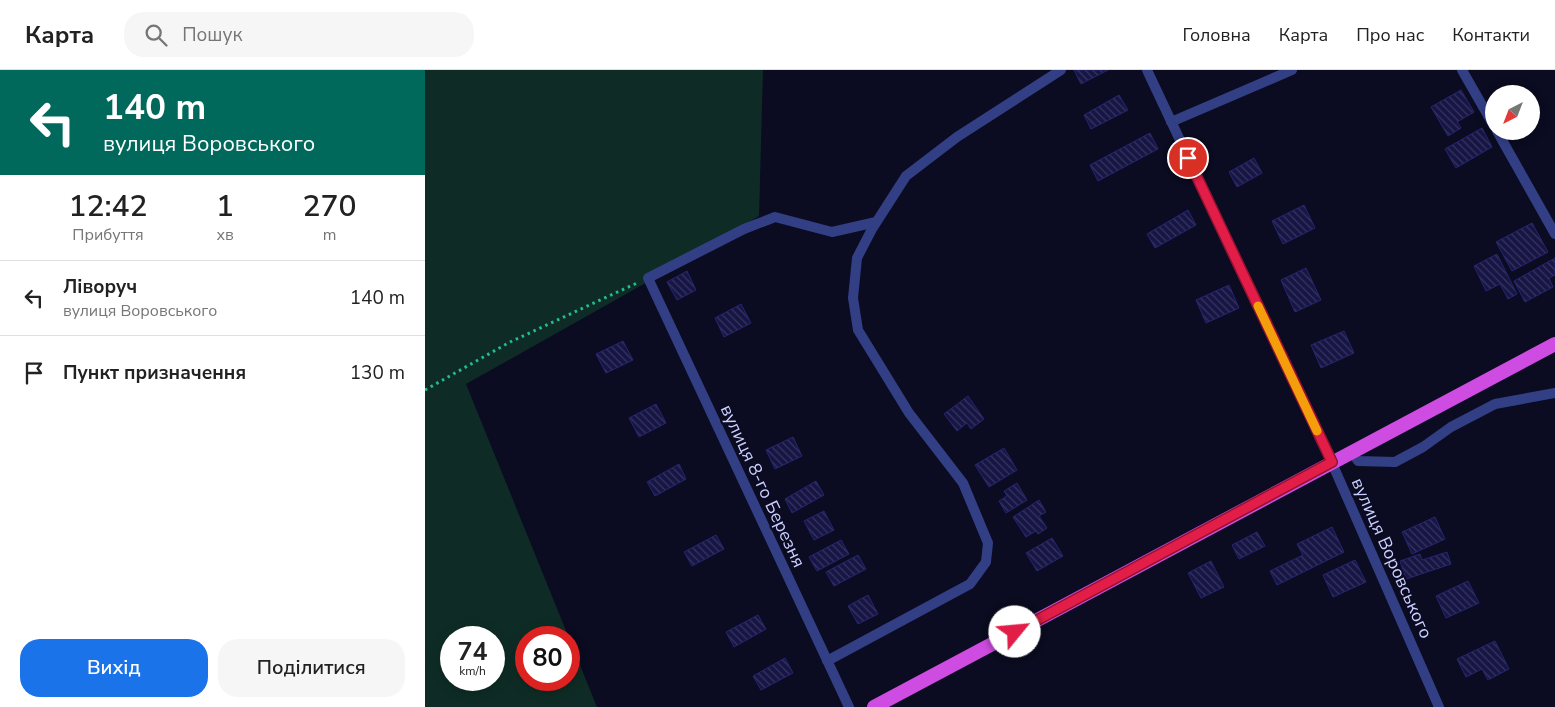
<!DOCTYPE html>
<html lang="uk">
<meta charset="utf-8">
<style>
:root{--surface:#fff;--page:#f6f6f6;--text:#222;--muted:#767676;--line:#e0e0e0;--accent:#1a73e8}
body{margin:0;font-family:"Nunito Sans",sans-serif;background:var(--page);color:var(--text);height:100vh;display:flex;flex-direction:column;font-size:19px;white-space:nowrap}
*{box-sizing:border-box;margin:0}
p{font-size:16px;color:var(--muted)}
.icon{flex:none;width:28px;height:28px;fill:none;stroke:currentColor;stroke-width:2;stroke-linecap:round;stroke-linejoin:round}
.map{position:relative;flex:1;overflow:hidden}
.sheet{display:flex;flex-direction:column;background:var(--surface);width:425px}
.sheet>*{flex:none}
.hud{background:#00695c;color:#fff;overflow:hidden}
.needle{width:32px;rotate:222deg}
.controls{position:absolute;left:1060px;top:15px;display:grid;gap:10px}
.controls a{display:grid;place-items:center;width:55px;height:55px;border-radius:50%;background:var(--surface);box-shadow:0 2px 12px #0003;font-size:25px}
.speed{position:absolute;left:15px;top:556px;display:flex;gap:10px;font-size:25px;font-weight:700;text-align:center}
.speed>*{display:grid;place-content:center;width:65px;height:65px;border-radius:50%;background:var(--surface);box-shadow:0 2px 12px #0003;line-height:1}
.speed small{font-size:12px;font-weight:400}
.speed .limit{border:8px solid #d22;background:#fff;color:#111}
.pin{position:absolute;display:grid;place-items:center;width:42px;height:42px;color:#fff;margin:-21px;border:2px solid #fff;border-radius:50%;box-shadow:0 1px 5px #0007}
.me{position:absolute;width:55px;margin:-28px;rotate:62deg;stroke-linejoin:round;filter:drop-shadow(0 0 4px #0008)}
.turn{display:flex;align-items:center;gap:18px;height:105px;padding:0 20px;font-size:22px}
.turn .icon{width:65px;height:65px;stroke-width:2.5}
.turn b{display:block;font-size:35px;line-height:42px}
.eta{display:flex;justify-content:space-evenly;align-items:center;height:85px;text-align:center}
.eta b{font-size:30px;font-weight:600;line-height:35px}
.button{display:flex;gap:10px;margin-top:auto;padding:10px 20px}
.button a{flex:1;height:58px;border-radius:20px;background:var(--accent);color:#fff;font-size:20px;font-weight:600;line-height:58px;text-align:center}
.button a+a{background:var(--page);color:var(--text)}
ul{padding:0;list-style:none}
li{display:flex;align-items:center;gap:15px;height:75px;padding:0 20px;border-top:1px solid var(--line)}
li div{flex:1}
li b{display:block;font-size:19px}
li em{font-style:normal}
header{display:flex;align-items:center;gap:30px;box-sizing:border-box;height:70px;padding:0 25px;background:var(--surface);border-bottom:1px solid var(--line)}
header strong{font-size:24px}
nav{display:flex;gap:28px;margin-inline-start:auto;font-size:18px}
.search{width:350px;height:45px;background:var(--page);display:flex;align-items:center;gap:12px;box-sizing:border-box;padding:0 18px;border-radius:20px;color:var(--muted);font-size:19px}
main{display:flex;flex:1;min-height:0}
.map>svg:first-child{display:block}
.grass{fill:#0e2c25;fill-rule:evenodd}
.building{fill:url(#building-back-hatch);stroke:#262572}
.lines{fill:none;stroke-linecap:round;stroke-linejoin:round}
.path{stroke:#22bc95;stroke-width:3;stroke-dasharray:2.5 4;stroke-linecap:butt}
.minor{stroke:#323f85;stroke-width:10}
.trunk{stroke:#ce4ce1;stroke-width:14}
.route-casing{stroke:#92132f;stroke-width:12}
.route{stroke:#e11d48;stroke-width:9}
.slow{stroke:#f59e0b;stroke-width:9}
.labels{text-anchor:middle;stroke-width:4.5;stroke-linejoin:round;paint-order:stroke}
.street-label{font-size:18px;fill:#cbd0ff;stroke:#0b0b21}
</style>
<header>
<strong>Карта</strong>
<div class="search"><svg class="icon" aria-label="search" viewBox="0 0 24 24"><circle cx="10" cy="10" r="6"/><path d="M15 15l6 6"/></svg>Пошук</div>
<nav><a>Головна</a><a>Карта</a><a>Про нас</a><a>Контакти</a></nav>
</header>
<main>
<section class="sheet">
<div class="hud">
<div class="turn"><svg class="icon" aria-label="left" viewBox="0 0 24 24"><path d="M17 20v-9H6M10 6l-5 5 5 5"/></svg><div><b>140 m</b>вулиця Воровського</div></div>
</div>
<div class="eta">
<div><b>12:42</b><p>Прибуття</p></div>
<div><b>1</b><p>хв</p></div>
<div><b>270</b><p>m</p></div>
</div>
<ul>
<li><svg class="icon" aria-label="left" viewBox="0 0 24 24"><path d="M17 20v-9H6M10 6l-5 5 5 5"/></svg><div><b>Ліворуч</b><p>вулиця Воровського</p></div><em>140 m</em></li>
<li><svg class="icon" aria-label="arrive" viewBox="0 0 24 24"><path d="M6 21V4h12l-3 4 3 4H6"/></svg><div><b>Пункт призначення</b></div><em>130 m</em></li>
</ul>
<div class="button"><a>Вихід</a><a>Поділитися</a></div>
</section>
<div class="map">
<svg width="1130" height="637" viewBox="0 0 1130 637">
<defs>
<pattern id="building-back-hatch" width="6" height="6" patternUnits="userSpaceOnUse" patternTransform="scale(1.25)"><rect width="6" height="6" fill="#161544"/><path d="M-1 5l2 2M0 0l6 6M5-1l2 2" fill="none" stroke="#373660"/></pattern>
</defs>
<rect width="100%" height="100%" fill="#0b0b21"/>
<!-- grass -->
<path class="grass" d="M0,0H338L334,146L226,210L41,314L144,568H101V610H144V568L172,637H0ZM26,568H69V610H26Z"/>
<!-- building -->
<path class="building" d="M649,0H683L656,14Z
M1036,20L1049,42L1032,52L1036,58L1023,66L1006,37Z
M694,25L703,40L666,59L659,45Z
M1057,58L1067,77L1031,98L1020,79Z
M725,63L733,79L673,111L665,95Z
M829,88L837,103L812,117L804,102Z
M879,135L890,158L858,174L847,151Z
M763,140L771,155L730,178L722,164Z
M1107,153L1123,182L1087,201L1071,172Z
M1072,184L1092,224L1083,229L1075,214L1061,221L1049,196Z
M1130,188V205L1124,208L1128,217L1100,232L1089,211Z
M881,198L896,230L870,242L856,210Z
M262,201L271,220L252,230L242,212Z
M804,215L814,238L781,253L771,230Z
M316,234L326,253L299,267L290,248Z
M919,261L929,283L896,298L886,275Z
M198,271L208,290L181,303L171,284Z
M543,326L559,349L546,359L542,353L532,361L519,344Z
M231,334L241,353L214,367L204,348Z
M368,367L377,386L350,399L341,380Z
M579,378L592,400L564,417L550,395Z
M254,394L261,409L230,426L222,412Z
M391,411L399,425L367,443L360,429Z
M592,413L602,430L581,443L574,431L582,426L579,421Z
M614,430L621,442L614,446L622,458L613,464L611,461L601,467L588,447Z
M399,441L409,460L389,470L379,451Z
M1010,447L1020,469L987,484L977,462Z
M907,457L919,482L852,515L845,501L878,485L872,474Z
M832,462L840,476L814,489L807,475Z
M291,465L299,479L267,496L259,482Z
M627,468L638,486L612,501L601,483Z
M416,470L424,484L392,501L384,487Z
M1022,482L1026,494L981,509L975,491L995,484L997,490Z
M433,485L441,499L409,516L401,502Z
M930,490L941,512L908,527L898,505Z
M786,491L799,517L776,528L763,503Z
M1043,511L1054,533L1021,548L1011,526Z
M443,525L453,544L433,554L423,536Z
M333,545L341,559L309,577L301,562Z
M1070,571L1084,599L1063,610L1057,599L1041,607L1032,589Z
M360,588L368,603L336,620L328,606Z"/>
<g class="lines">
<!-- path -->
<path class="path" d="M0,320L85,272L212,213"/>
<!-- minor -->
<path class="minor" d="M722,0L907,393L1014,637
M1037,0L1069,56
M746,52L867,0
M1072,61L1130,164
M927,382L933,391L970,392L998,377L1026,357L1070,334L1130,323
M402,591L545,514L561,492L563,473L538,413L484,343L433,260L428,228L432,188L447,159L481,106L532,67L636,0
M424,637L223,208L319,159L350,147L407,162L451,152"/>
<!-- trunk -->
<path class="trunk" d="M449,637L1130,274"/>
</g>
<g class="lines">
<!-- route casing -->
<g class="route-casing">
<path id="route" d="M590,562L907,392L763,88"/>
</g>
<!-- route -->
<use href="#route" class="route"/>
<!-- slow -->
<path class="slow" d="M833,236L892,361"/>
</g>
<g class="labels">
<!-- street labels -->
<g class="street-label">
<text transform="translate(338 416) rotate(65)" y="6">вулиця 8-го Березня</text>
<text transform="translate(967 488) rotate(66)" y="6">вулиця Воровського</text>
</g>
</g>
</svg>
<div class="controls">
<a><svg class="needle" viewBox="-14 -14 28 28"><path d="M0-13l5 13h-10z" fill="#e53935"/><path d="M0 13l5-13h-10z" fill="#767676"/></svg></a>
</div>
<div class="speed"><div>74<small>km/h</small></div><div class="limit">80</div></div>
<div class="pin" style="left:763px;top:88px;background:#d93025"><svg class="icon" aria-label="arrive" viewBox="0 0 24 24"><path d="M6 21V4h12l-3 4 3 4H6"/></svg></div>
<svg class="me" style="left:590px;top:562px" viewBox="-20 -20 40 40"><circle r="19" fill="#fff"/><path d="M0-13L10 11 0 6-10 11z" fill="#e11d48"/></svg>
</div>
</main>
